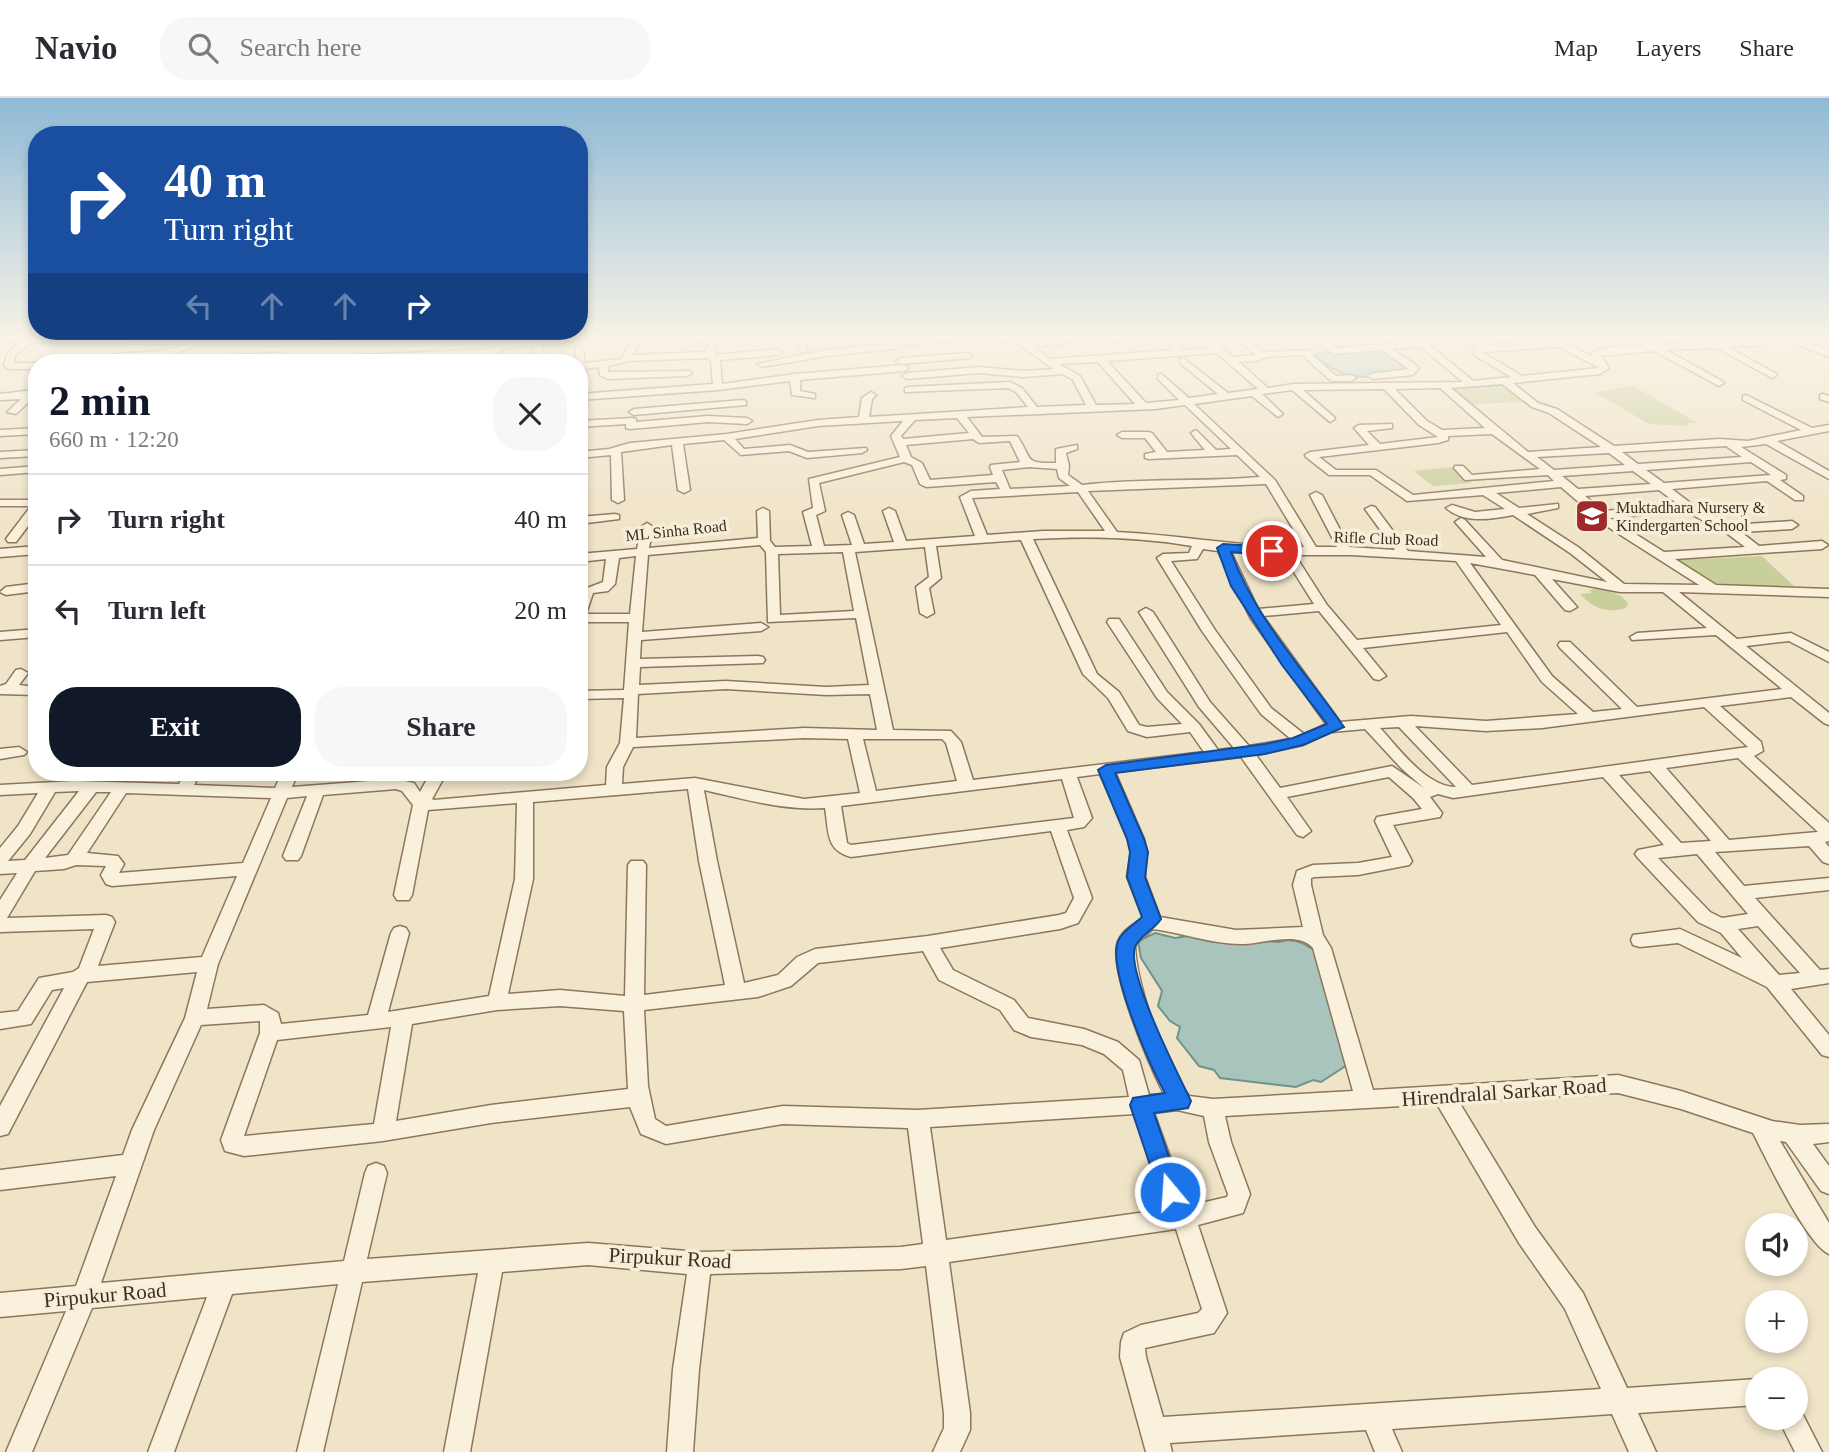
<!DOCTYPE html>
<meta charset="utf-8">
<style>
:root{--surface:#fff;--page:#f7f7f7;--text:#2b2b33;--muted:#7c7c81;--line:#e1e1e2;--accent:#111827}
body{margin:0;font-family:Georgia,serif;background:var(--page);color:var(--text);height:100vh;display:flex;flex-direction:column;font-size:26px;white-space:nowrap}
*{box-sizing:border-box;margin:0}
p{font-size:23px;color:var(--muted)}
.icon{flex:none;width:38px;height:38px;fill:none;stroke:currentColor;stroke-width:2;stroke-linecap:round;stroke-linejoin:round}
.map{position:relative;flex:1;overflow:hidden}
.details{position:absolute;left:28px;top:256px;width:560px;height:427px;display:flex;flex-direction:column;background:var(--surface);border-radius:28px;box-shadow:0 4px 10px #0003}
.details>*{flex:none}
.top-card{position:absolute;left:28px;top:28px;width:560px;height:214px;border-radius:28px;box-shadow:0 4px 10px #0003;background:#1a4fa0;color:#fff;overflow:hidden}
.tools{position:absolute;left:1745px;top:1115px;display:grid;gap:14px}
.tools a{display:grid;place-items:center;width:63px;height:63px;border-radius:50%;background:var(--surface);box-shadow:0 4px 10px #0003;font-size:35px}
.pin{position:absolute;display:grid;place-items:center;width:60px;height:60px;color:#fff;margin:-30px;border:4px solid #fff;border-radius:50%;box-shadow:0 2px 7px #0007}
.me{position:absolute;width:77px;margin:-38px;rotate:342deg;stroke-linejoin:round;filter:drop-shadow(0 0 5px #0008)}
.turn{display:flex;align-items:center;gap:24px;height:147px;padding:0 21px;font-size:32px}
.turn .icon{width:91px;height:91px;stroke-width:2.5}
.turn b{display:block;font-size:49px;line-height:60px}
.lanes{display:flex;align-items:center;height:66px;padding:0 21px;background:#0003;justify-content:center;gap:35px;direction:ltr}
.lanes .off{opacity:.35}
.round{display:grid;place-items:center;flex:none;width:74px;height:74px;border-radius:28px;background:var(--page)}
.summary{display:flex;align-items:center;justify-content:space-between;height:119px;padding:0 21px}
h1{font-size:42px;font-weight:700;line-height:52px;color:var(--accent)}
.button{display:flex;gap:14px;margin-top:auto;padding:14px 21px}
.button a{flex:1;height:80px;border-radius:28px;background:var(--accent);color:#fff;font-size:28px;font-weight:700;line-height:80px;text-align:center}
.button a+a{background:var(--page);color:var(--text)}
ul{padding:0;list-style:none}
li{display:flex;align-items:center;gap:21px;height:91px;padding:0 21px;border-top:2px solid var(--line)}
li div{flex:1}
li b{display:block;font-size:26px}
li em{font-style:normal}
header{display:flex;align-items:center;gap:42px;box-sizing:border-box;height:98px;padding:0 35px;background:var(--surface);border-bottom:2px solid var(--line)}
header strong{font-size:33px}
nav{display:flex;gap:38px;margin-inline-start:auto;font-size:24px}
.search{width:490px;height:63px;background:var(--page);display:flex;align-items:center;gap:18px;box-sizing:border-box;padding:0 24px;border-radius:28px;color:var(--muted);font-size:26px}
.map>svg:first-child{display:block}
.green{fill:#c9cf9b}
.water{fill:#a9c4bc;stroke:#6f938a;stroke-width:2}
.lines{fill:none;stroke-linecap:round;stroke-linejoin:round}
.minor-casing{stroke:#8d765c;stroke-width:3}
.minor{fill:#faf1dc;fill-rule:evenodd}
.route{fill:#1a73e8;stroke:#114b97;stroke-width:2}
.labels{text-anchor:middle;stroke-width:7;stroke-linejoin:round;paint-order:stroke}
.far-poi-label{font-size:16px;fill:#3d2e20;stroke:#f7eed8;text-anchor:start}
.far-street-label{font-size:16px;fill:#3d2e20;stroke:#f7eed8}
.near-street-label{font-size:21px;fill:#3d2e20;stroke:#f7eed8}
</style>
<header>
<strong>Navio</strong>
<div class="search"><svg class="icon" aria-label="search" viewBox="0 0 24 24"><circle cx="10" cy="10" r="6"/><path d="M15 15l6 6"/></svg>Search here</div>
<nav><a>Map</a><a>Layers</a><a>Share</a></nav>
</header>
<div class="map">
<svg width="1829" height="1354" viewBox="0 0 1829 1354">
<rect width="100%" height="100%" fill="#f0e4c8"/>
<!-- green -->
<path class="green" d="M1508,285L1530,304L1469,306L1450,290Z
M1633,288L1698,325H1687V328L1649,326L1595,294Z
M1453,369L1472,385L1433,388L1414,373Z
M1762,458L1794,488L1716,489L1674,462Z
M1602,490L1621,498L1628,505L1626,510C1607,516 1593,510 1580,496L1592,495L1589,492Z"/>
<!-- water -->
<path class="water" d="M1372,252L1392,257L1410,267L1411,273C1365,278 1350,289 1314,256Z
M1155,835L1175,840L1194,837L1279,844C1295,838 1308,848 1321,857L1347,967L1321,984L1313,982L1296,989L1220,980L1214,972L1199,968L1177,940L1180,929L1170,923L1158,908L1162,893L1141,860L1138,843Z"/>
<g class="lines">
<!-- minor casing -->
<g class="minor-casing">
<path id="minor" d="M77,238L272,242L394,238L390,241L272,248L199,246L172,257L95,264C122,248 158,260 186,246L33,244L15,257L14,265H37V271H9L4,268L8,254L21,244L0,245V239Z
M534,238H542L543,243L563,241L567,244L543,248V264H534V248L502,251L496,264H488L490,256L321,264H265L270,261L492,251L500,245L534,243Z
M635,238H644L632,257L705,254L709,245L696,244L692,238L717,241L715,257L778,251L782,254L778,257L720,262L722,286L795,276L904,267L909,270L904,273L800,282V293L815,296V300L792,297L790,283L718,292L579,302V296L713,286L711,263L708,260L629,263L608,268V274L690,273L692,275L687,278L608,281L600,277L599,269L585,271L586,279L579,281V264H575L576,249L583,251L585,265L621,261Z
M795,238H821L803,242L808,252L804,255L800,252Z
M952,238H1037L1025,243L1029,246L1076,238H1142L1114,245L1097,240L1035,250L1050,261L1172,252L1168,238H1176L1181,252L1211,250L1199,238H1209L1233,259L1256,257L1232,238H1242L1263,254L1316,252V256L1312,257L1336,278L1351,277L1356,280L1351,283H1331L1302,257L1267,259L1257,263L1239,264L1268,290L1294,286L1463,284L1421,249L1392,251L1417,268L1419,270L1413,277L1373,281L1368,278L1370,276L1409,271L1382,252L1334,256L1305,238H1316L1336,250L1415,244L1413,238H1468L1485,247L1550,244L1549,242L1553,239L1591,258L1593,254L1610,249L1645,248L1630,238H1641L1657,247L1793,238L1829,253V259L1783,241L1757,248L1728,249L1775,275L1777,277L1772,280L1717,250L1666,252L1722,283L1724,285L1719,288L1654,253L1601,258L1609,270L1600,276L1513,285L1538,305L1557,311L1614,348L1720,341L1748,343L1801,332L1743,302V298L1746,297L1812,330L1829,327V333L1777,343L1829,373V381L1766,346L1741,349L1786,377V381L1780,382L1803,398V402H1795L1767,383L1672,391L1693,407L1732,427L1792,423L1798,427L1792,431L1741,434L1759,448L1822,443L1828,447L1822,451L1675,461L1716,487L1829,491V499L1679,494L1737,541L1791,535L1829,554V564L1789,543L1746,548L1829,615V627L1824,625L1791,599L1720,608L1761,644L1763,653L1754,658L1829,725V743L1825,744L1829,749V766L1823,764L1809,748L1715,754L1744,788L1829,780V792L1755,800L1820,872L1829,871V885L1791,891L1829,937V959L1822,957L1767,889L1678,845L1640,849L1633,847L1631,842L1633,837L1680,831L1742,860L1721,835L1698,824L1638,760L1635,756L1638,752L1664,747L1603,679L1453,700L1438,696L1430,699L1442,715L1440,719L1393,727L1412,763L1409,767L1358,777L1315,779L1311,780V787L1323,837L1331,850L1373,992L1618,977L1681,993L1772,1023L1800,1027L1829,1026V1044L1813,1046L1829,1068V1096L1821,1093L1786,1044L1780,1043L1829,1125V1156C1807,1147 1766,1060 1753,1035L1681,1011L1618,995L1459,1004L1535,1129L1583,1195L1627,1290L1757,1281V1307L1638,1315L1656,1354H1629L1612,1316L1392,1331L1402,1354H1375L1366,1332L1170,1345L1172,1354H1146L1120,1259L1121,1244L1124,1235L1141,1227L1198,1215L1202,1211L1176,1131L949,1164L970,1315V1332L960,1354H933L944,1330V1315L926,1168L901,1171L710,1176L699,1271L693,1354H667L673,1271L687,1176L588,1167L502,1174L470,1354H444L478,1175L362,1184L323,1354H297L338,1186L232,1196L174,1354H148L207,1199L92,1210L32,1354H6L66,1213L0,1219V1195L76,1188L116,1078L0,1092V1072L123,1057L132,1032L185,920L197,874L87,884L8,1036L0,1038V1008L64,890L52,892L31,926L0,931V915L18,913L39,880L73,874L79,870L94,831L0,834V802L17,775L0,776V750L18,728L38,695L0,697V687L74,683L179,686L185,674H201L194,687L275,690L282,674H298L292,689L396,681L414,685L420,694L431,674H447L432,701L434,702L606,687L607,669L620,645L624,600L579,601V593L624,592L629,524H579L582,492L603,484L606,461L579,464V456L637,451L641,429L647,425L653,429L649,450L758,440L757,413L763,410L769,413L770,443L775,449L812,448L803,414L813,410L809,381L900,359L891,338L903,323L818,328L735,341L744,351L790,347L808,354L866,350L867,352L862,355L807,360L789,353L741,357L724,342L683,346L690,392L684,395L678,392L672,347L621,354L624,402L618,405L612,402L611,357L579,360V354L609,351L630,345L727,336L818,322L859,319L862,300L871,294L876,297L872,301L869,319L1028,309L1016,294L1008,290L905,294V290L908,289L1010,284L1022,290L1037,309L1086,307L1073,282L1063,276L1023,279L979,275L907,281L902,278L907,275L979,269L1023,273L1054,271L1016,245L979,242L899,247L895,251L826,258L762,269L757,266L826,252L892,246L896,242ZM1461,242L1476,250L1474,257L1511,279L1473,283L1425,243ZM1559,249L1599,270L1522,278L1482,254ZM1217,255L1258,291L1228,295L1183,260L1180,261V265L1218,296L1189,300L1161,276L1158,277V281L1179,302L1146,305L1107,263ZM1098,264L1135,306L1096,307L1080,278L1059,266ZM1502,286L1532,309L1549,315L1601,349L1528,354L1451,290ZM1440,290L1485,330L1442,332L1427,323L1395,291ZM1384,291L1419,327L1438,339L1380,346L1367,333L1392,330V326L1359,327L1354,330L1369,347L1310,354L1305,357L1306,359L1329,377H1370L1407,403L1483,397L1505,411L1475,414L1452,407L1446,410C1465,426 1491,421 1513,417L1570,455L1607,484L1502,462L1465,422L1461,420L1455,424L1486,459L1408,453L1375,409L1371,408L1365,411L1395,452L1349,449L1322,397L1316,394L1310,397L1337,449H1316L1275,382L1194,306L1252,298L1278,319L1283,316L1262,296L1292,292L1330,324L1335,321L1334,319L1303,292ZM1185,307L1231,351L1216,352L1196,332L1191,335L1205,352L1167,354L1152,335L1148,334H1122L1117,337L1122,340H1145L1156,354L1145,356V360L1149,361L1237,357L1260,379C1201,384 1141,380 1082,387L1068,377L1069,368L1066,355L1077,351V347L1056,351V365C1022,366 1033,360 1017,338L982,339L967,319L1155,311ZM957,320L969,335L903,341L901,338L915,322ZM1492,336L1540,371L1472,377L1463,368H1455L1454,370L1465,382L1548,377L1554,383L1413,397L1376,372H1336L1319,359L1438,345L1448,342V338ZM973,341L979,345L1010,343L1020,364L991,367L990,369L993,377L930,382L922,365L911,359L906,347ZM1726,348L1742,359L1638,366L1622,354ZM1609,355L1625,367L1554,372L1537,359ZM904,364L912,367L920,386L926,389L996,384L1000,391L971,393L960,399L975,438L906,443L895,413L889,410L883,413L894,444L864,446L854,417L848,414L842,417L852,447L824,448L816,417L825,413L819,385ZM1751,364L1771,377L1664,385L1646,372ZM1029,369L1057,371L1059,380L1070,388L1010,391L1002,372ZM1633,373L1651,386L1578,391L1562,378ZM1266,386L1304,449C1240,449 1180,437 1117,434L1088,393ZM1561,389L1608,429L1699,487L1624,486L1578,449L1527,416L1558,410V406L1519,410L1496,395ZM1659,392L1679,407L1603,413L1585,398ZM1078,394L1105,433H1043L987,437L972,400ZM1686,413L1707,425L1716,427L1745,449L1664,454L1610,420ZM1033,441C1085,438 1141,439 1192,448L1189,455L1163,456L1157,460L1202,533L1261,616L1291,641L1249,648L1210,604L1153,514L1146,510L1139,514L1199,609L1234,650L1218,652L1199,626L1167,594L1119,521H1109L1107,524L1157,600L1182,626L1147,629L1139,627L1119,594L1097,576ZM1021,442L1083,576L1108,600L1128,633L1147,639L1190,634L1204,654L973,682L961,644L951,633L893,632L855,454L925,449L929,479L916,489L920,515L927,519L934,515L929,490L941,480L936,448ZM760,447L766,454L768,524L856,520L869,587L826,589L726,583L639,587L640,569L763,565L765,562L763,559L758,558L640,561L641,542L761,533L768,529L761,525L642,534L648,457ZM1203,451L1218,453L1251,521L1326,626L1304,636L1271,610L1215,532L1171,463L1197,461ZM843,454L854,513L780,517L778,456ZM1231,454L1283,457L1314,506L1258,511ZM1295,457H1351L1456,463L1501,527L1357,542L1327,507ZM636,458L630,516H586L593,495L608,493L615,486L619,460ZM1470,465L1535,477L1565,512L1570,513L1577,509L1552,481L1620,494H1663L1707,530L1637,535L1630,539L1632,542L1716,537L1782,591L1637,609L1570,544H1560L1558,547L1560,550L1622,611L1593,614L1552,578ZM1319,513L1374,581L1379,582L1386,578L1363,550L1507,534L1542,584L1578,616L1486,623L1411,618L1340,624L1263,518ZM726,591L826,597L870,596L877,632L804,630L636,640L638,596ZM1704,609L1748,649L1472,687L1415,628L1486,633L1542,630ZM1399,629L1456,689C1426,689 1399,650 1380,630ZM1365,631L1402,671L1424,690L1392,668L1280,690L1256,657L1303,647L1331,634ZM804,640L848,641L860,695L804,701L695,680L622,686L623,669L633,649ZM863,641H942L946,645L957,683L876,693ZM1241,659L1297,737L1303,739L1311,733L1287,699L1389,679L1413,700L1422,711L1377,719L1375,723L1392,759L1358,765L1313,767L1297,773L1293,787L1303,829L1236,832L1160,819L1145,779L1147,754L1144,741L1115,674ZM1738,660L1818,734L1729,742L1666,670ZM1650,673L1711,743L1681,745L1619,677ZM1100,676L1128,741L1131,754L1127,779L1143,820C1133,827 1120,833 1117,847C1111,878 1149,966 1164,996L1149,997L1139,962L1118,944L1084,931L1028,920L1014,902L953,872L940,850L1060,831L1078,825L1092,800L1067,732L1084,729L1092,720L1077,679ZM1062,681L1074,720L851,747L847,745L841,708ZM396,691L402,693L413,707L394,797L397,802H409L412,797L428,712L517,705L515,781L489,898L388,914L409,835L406,830L400,828L394,830L391,835L368,917L281,926L278,915L264,907L207,911L218,866L287,700L307,698L283,758L286,762H298L301,758L323,697ZM688,691L699,763L725,887L644,897L646,767L643,763H631L628,767L625,898L560,892L508,896L533,781V704ZM704,692C744,701 784,713 825,710C829,733 825,752 851,759L1051,733L1074,800L1066,815L1059,817L928,838L815,851L797,859L778,877L744,885L717,763ZM79,693L25,762L8,763L30,736L55,694ZM96,694H111L68,757L45,760ZM126,695L271,700L243,765L119,775L124,766L118,758L87,755ZM1697,756L1748,816L1722,820L1710,814L1658,760ZM76,767L106,768L101,777L106,786L112,788L237,778L202,859L98,868L115,824L112,819L106,817L7,820L35,773L64,771ZM1758,828L1800,875L1779,877L1738,831ZM1153,831C1184,835 1214,847 1245,846C1265,845 1299,833 1313,850L1353,993L1213,1001L1189,998C1165,968 1136,886 1135,847ZM923,853L939,882L1000,912L1014,932L1031,939L1082,947L1104,956L1123,972L1129,999L918,1012L783,1008L666,1028L655,1021L648,988L644,912L758,899L791,888L818,865ZM560,908L624,913L628,991L491,1007L396,1023L412,926L497,912ZM260,923V935L221,1042L225,1053L244,1058L383,1043L491,1025L630,1009L641,1036L666,1046L783,1026L908,1030L923,1146L901,1149L700,1154L588,1145L367,1161L387,1075L384,1068L376,1065L368,1068L365,1075L344,1163L101,1185L154,1032L201,927ZM391,929L374,1026L244,1038L277,942ZM1437,1006L1519,1145L1565,1211L1601,1291L1163,1319L1146,1259L1145,1250L1214,1235L1227,1215L1198,1127L1243,1115L1250,1096L1231,1044L1225,1018ZM1177,1012L1204,1018L1209,1044L1228,1096L1227,1099L1188,1108L1154,1015ZM1134,1016L1167,1111L946,1142L930,1029Z
M279,255L281,257L276,260L204,264L191,262L196,259Z
M967,255L972,258L970,260L901,266L896,263L901,260Z
M33,292L37,293V300H33L16,316L7,314L21,301L0,302V296Z
M1823,296L1829,298V304L1820,301V297Z
M743,302L746,303V307L634,317L629,314L634,311Z
M708,318L747,320L752,323L747,326L708,324L630,331L626,330V326L579,329V323L632,320L636,321V324Z
M37,330V336L0,338V332Z
M37,352V358L0,360V354Z
M37,368V374L0,377V371Z
M0,402H37V416L16,444H8L6,441L31,408H0Z
M615,416L619,417V421L579,426V419Z
M37,448V456L0,459V451Z
M37,485V493L6,497L0,494L6,489Z
M37,531V539L0,542V534Z
M21,571L28,575L19,587L37,589V597L0,596V588L6,586L16,572Z
M19,649L27,654L24,657L0,661V651Z
M1796,1309L1800,1311L1822,1354H1795L1778,1320H1796Z"/>
</g>
<!-- minor -->
<use href="#minor" class="minor"/>
</g>
<!-- sky -->
<linearGradient id="sky" x2="0" y2="1"><stop stop-color="#8fbad6"/><stop offset="0.56" stop-color="#f8f3e6"/><stop offset="1" stop-color="#f8f3e6" stop-opacity="0"/></linearGradient>
<rect width="1829" height="428" fill="url(#sky)"/>
<!-- route -->
<path class="route" d="M1223,446L1272,449L1278,453L1272,457L1231,454C1255,520 1304,572 1344,629L1303,647L1265,656L1115,675L1144,741L1148,754L1145,779L1161,821C1155,831 1139,838 1135,849C1126,875 1178,976 1191,1003L1188,1010L1154,1015L1181,1094L1178,1102L1170,1105L1162,1102L1159,1094L1130,1007L1133,1000L1165,995C1150,968 1110,876 1117,847C1119,835 1134,827 1142,819L1127,779L1130,754L1127,741L1098,672L1106,667L1265,646L1293,640L1327,626L1282,567L1231,488L1217,450Z"/>
<!-- icons -->
<defs>
<g id="school-square" transform="scale(1.75)"><rect x="-9" y="-9" width="18" height="18" rx="4" fill="#9e2a2b" stroke="#f7eed8"/><path d="M0-5L7-2L0 1L-7-2ZM-4 1L0 2.5L4 1V4Q0 6-4 4Z" fill="#fff"/></g>
</defs>
<g fill-rule="evenodd">
<use href="#school-square" x="1592" y="418"/>
</g>
<g class="labels">
<!-- far-poi labels -->
<g class="far-poi-label">
<text x="1616" y="415">Muktadhara Nursery &amp;<tspan x="1616" dy="18">Kindergarten School</tspan></text>
</g>
<!-- far-street labels -->
<g class="far-street-label">
<text transform="translate(676 432) rotate(-6)" y="6">ML Sinha Road</text>
<text transform="translate(1386 440) rotate(2)" y="6">Rifle Club Road</text>
</g>
<!-- near-street labels -->
<g class="near-street-label">
<text transform="translate(1504 994) rotate(-4)" y="7">Hirendralal Sarkar Road</text>
<text transform="translate(670 1160) rotate(3)" y="7">Pirpukur Road</text>
<text transform="translate(105 1197) rotate(-5)" y="7">Pirpukur Road</text>
</g>
</g>
</svg>
<div class="tools">
<a><svg class="icon" aria-label="sound" viewBox="0 0 24 24"><path d="M4 9h4l5-4v14l-5-4H4zM17 9q2 3 0 6"/></svg></a>
<a>+</a>
<a>−</a>
</div>
<div class="pin" style="left:1272px;top:453px;background:#d93025"><svg class="icon" aria-label="arrive" viewBox="0 0 24 24"><path d="M6 21V4h12l-3 4 3 4H6"/></svg></div>
<svg class="me" style="left:1170px;top:1094px" viewBox="-20 -20 40 40"><circle r="17" fill="#1a73e8" stroke="#fff" stroke-width="3"/><path d="M0-11L8 9 0 5-8 9z" fill="#fff"/></svg>
<div class="top-card">
<div class="turn"><svg class="icon" aria-label="right" viewBox="0 0 24 24"><path d="M7 20v-9h11M14 6l5 5-5 5"/></svg><div><b>40 m</b>Turn right</div></div>
<div class="lanes"><svg class="icon off" aria-label="left" viewBox="0 0 24 24"><path d="M17 20v-9H6M10 6l-5 5 5 5"/></svg><svg class="icon off" aria-label="ahead" viewBox="0 0 24 24"><path d="M12 20V5M6 11l6-6 6 6"/></svg><svg class="icon off" aria-label="ahead" viewBox="0 0 24 24"><path d="M12 20V5M6 11l6-6 6 6"/></svg><svg class="icon" aria-label="right" viewBox="0 0 24 24"><path d="M7 20v-9h11M14 6l5 5-5 5"/></svg></div>
</div>
<section class="details">
<div class="summary"><div><h1>2 min</h1><p>660 m · 12:20</p></div><a class="round"><svg class="icon" aria-label="close" viewBox="0 0 24 24"><path d="M6 6l12 12M18 6L6 18"/></svg></a></div>
<ul>
<li><svg class="icon" aria-label="right" viewBox="0 0 24 24"><path d="M7 20v-9h11M14 6l5 5-5 5"/></svg><div><b>Turn right</b></div><em>40 m</em></li>
<li><svg class="icon" aria-label="left" viewBox="0 0 24 24"><path d="M17 20v-9H6M10 6l-5 5 5 5"/></svg><div><b>Turn left</b></div><em>20 m</em></li>
</ul>
<div class="button"><a>Exit</a><a>Share</a></div>
</section>
</div>
